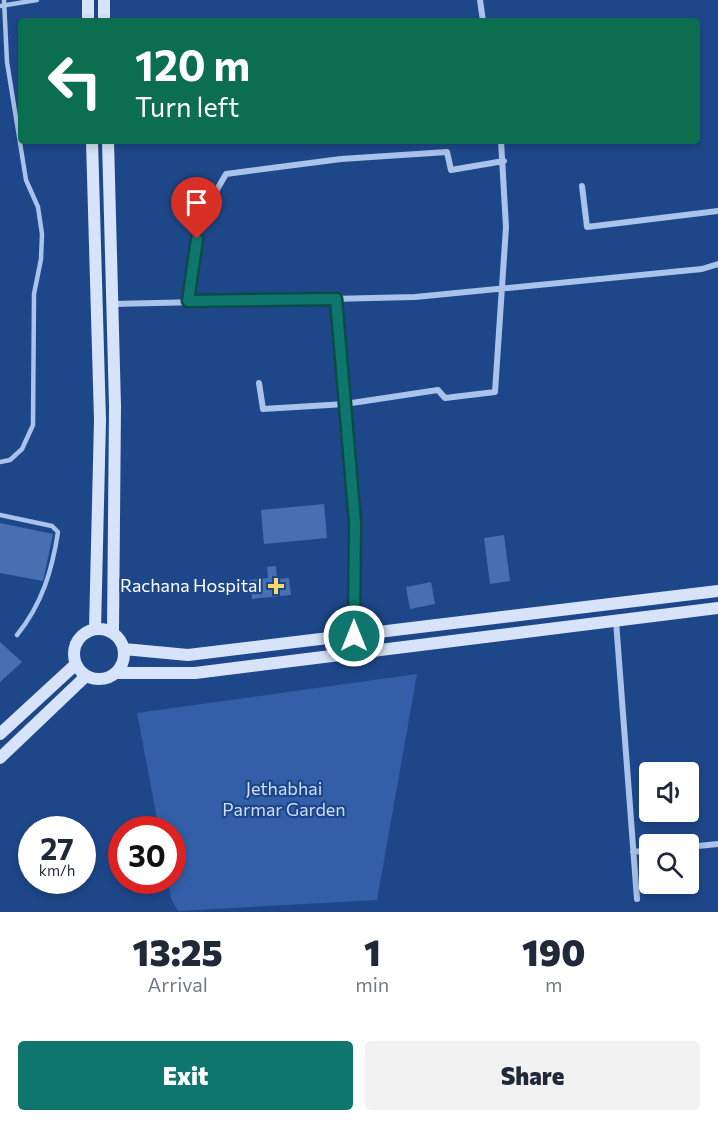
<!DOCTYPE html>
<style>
:root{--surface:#fff;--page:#f2f2f3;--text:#1f2937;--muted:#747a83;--accent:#0f766e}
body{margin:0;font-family:Commissioner,sans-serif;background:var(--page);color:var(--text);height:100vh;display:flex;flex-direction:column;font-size:22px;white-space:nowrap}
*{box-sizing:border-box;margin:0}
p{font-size:20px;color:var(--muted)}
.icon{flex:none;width:33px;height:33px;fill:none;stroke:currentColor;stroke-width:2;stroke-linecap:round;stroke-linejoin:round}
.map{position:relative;height:912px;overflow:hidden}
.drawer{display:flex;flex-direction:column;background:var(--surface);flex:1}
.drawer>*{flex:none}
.banner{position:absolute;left:18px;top:18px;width:682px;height:126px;border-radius:6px;box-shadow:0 3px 9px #0003;background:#0b6e4f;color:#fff;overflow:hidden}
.buttons{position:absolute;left:639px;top:762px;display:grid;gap:12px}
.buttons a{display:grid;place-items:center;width:60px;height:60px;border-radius:6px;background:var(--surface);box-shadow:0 3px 9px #0003;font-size:30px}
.speed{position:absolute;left:18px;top:816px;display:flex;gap:12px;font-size:30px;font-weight:700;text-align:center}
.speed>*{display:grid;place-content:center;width:78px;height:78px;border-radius:50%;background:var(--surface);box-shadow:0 3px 9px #0003;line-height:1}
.speed small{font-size:15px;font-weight:400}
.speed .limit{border:9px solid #d22;background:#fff;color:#111}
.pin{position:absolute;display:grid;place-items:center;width:51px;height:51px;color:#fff;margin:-62px -26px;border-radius:50% 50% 50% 0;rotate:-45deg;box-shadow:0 0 6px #0007}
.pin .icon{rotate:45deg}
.me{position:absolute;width:66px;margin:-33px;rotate:0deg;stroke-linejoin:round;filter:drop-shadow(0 0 4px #0008)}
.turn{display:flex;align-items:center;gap:21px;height:126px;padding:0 18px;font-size:27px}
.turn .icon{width:78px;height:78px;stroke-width:2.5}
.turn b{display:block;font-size:42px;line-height:51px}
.eta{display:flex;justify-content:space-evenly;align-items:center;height:102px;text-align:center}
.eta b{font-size:36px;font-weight:800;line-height:42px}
.cta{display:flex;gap:12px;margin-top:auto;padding:12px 18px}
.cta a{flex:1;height:69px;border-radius:6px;background:var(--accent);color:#fff;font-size:24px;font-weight:800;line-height:69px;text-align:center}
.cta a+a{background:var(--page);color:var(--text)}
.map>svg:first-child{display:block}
.green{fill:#325fa7}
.building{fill:#4770b2}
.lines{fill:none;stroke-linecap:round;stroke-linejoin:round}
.service{stroke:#aac3eb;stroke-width:4.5}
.minor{stroke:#aac3eb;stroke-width:6}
.secondary{stroke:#d6e3f9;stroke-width:12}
.route-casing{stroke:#0a4d48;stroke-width:15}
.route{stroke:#0f766e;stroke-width:10}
.poi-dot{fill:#fad969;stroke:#1e478a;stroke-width:2}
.labels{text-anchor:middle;stroke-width:4.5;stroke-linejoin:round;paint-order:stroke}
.poi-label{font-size:18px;fill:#fff;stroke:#1e478a;text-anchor:end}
.park-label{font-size:18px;fill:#cfdff8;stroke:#1e478a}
</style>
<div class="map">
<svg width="718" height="912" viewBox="0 0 718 912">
<rect width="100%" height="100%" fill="#1e478a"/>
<!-- green -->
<path class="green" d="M417,674L377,900L178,911L171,898L168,881L172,880V830L159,829L137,713Z"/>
<!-- building -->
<path class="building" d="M324,504L327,538L264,544L261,510Z
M0,523L53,534L43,581L0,573Z
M504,535L510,581L490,584L484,538Z
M276,566L277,579L289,578L291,595L252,599L250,580L268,578L267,567Z
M431,582L435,604L410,609L406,587Z
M0,642L22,662L0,682Z"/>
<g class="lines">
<!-- service -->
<path class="service" d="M0,6L37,0
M0,462L10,460L22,449L33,425L34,294L41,259L42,234L38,207L26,180L7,62L4,0
M0,515L52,526L58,532C52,571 42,604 17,635"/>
<!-- minor -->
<path class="minor" d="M480,0L483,21
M582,186L587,227L718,211
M336,299L355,522L354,636
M188,301L200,219L226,174L341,159L447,152L451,170L504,161
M112,304L415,297L702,269L718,264
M259,383L263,409L345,404L438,390L445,398L495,392L506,227L501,141
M616,621L637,899
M688,847L718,844
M633,852L650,850"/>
<!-- secondary -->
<path class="secondary" d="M88,0V21
M104,0V21
M92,141L100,420L95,629
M108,141L115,406L113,632
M74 654a25 25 0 1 1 50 0a25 25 0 1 1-50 0Z
M124,649L188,655L718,591
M116,673H195L718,608
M0,734L76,664
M0,758L86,676"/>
</g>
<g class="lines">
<!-- route casing -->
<g class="route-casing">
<path id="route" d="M197,239L188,301L336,299L355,522L354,636"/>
</g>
<!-- route -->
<use href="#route" class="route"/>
</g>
<!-- markers -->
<path class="poi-dot" d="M273 577h6v6h6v6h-6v6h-6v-6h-6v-6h6z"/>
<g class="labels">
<!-- poi labels -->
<g class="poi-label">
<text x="262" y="592">Rachana Hospital</text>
</g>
<!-- park labels -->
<g class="park-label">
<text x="284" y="795">Jethabhai<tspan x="284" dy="21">Parmar Garden</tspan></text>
</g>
</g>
</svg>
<div class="buttons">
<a><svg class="icon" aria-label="sound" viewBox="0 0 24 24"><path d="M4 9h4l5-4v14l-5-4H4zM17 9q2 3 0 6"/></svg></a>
<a><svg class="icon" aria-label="search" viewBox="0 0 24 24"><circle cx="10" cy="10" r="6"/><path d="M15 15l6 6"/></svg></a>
</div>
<div class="speed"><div>27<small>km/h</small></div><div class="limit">30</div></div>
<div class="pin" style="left:197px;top:239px;background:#d93025"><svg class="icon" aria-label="arrive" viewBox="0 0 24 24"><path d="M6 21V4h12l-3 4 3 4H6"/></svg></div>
<svg class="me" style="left:354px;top:636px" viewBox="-20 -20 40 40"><circle r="17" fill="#0f766e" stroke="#fff" stroke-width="3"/><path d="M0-11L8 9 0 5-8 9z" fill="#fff"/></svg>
<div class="banner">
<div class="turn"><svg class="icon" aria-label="left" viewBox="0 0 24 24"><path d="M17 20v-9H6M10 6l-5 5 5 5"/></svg><div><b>120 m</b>Turn left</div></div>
</div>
</div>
<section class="drawer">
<div class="eta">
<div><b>13:25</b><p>Arrival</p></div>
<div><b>1</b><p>min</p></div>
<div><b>190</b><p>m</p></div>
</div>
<div class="cta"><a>Exit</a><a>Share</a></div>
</section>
